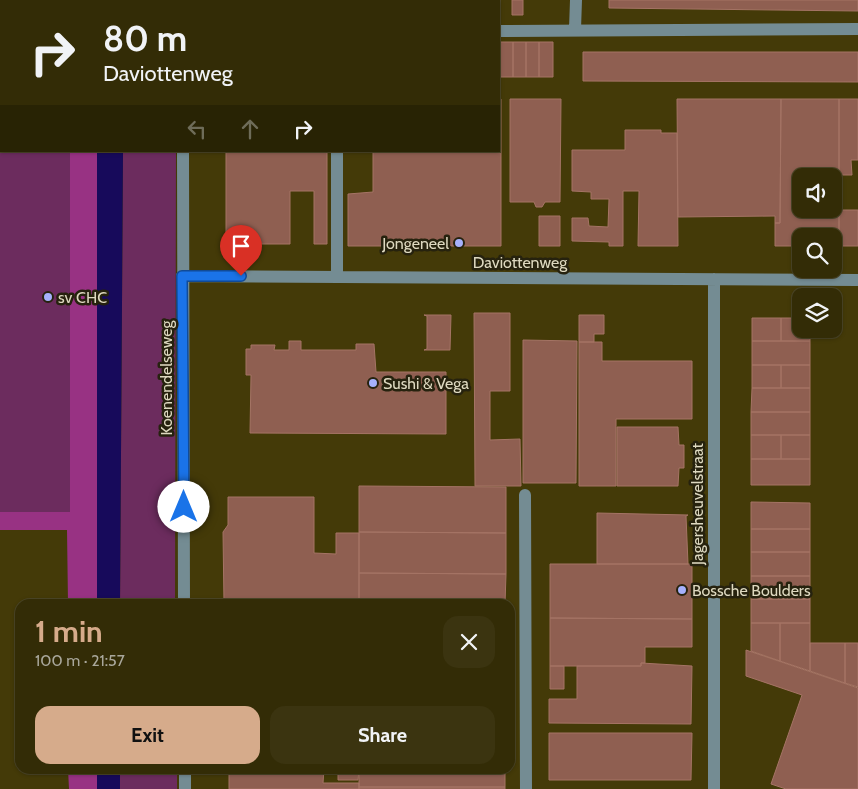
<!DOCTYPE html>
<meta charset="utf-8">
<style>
:root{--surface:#332c06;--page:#3b3410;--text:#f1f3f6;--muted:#a9a79b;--line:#4e4828;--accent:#d6ab8b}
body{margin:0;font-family:Cabin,sans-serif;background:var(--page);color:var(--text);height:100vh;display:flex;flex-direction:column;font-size:19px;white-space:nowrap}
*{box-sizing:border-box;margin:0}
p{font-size:16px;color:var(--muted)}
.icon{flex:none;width:28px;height:28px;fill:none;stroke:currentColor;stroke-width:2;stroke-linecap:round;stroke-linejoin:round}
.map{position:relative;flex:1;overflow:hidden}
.drawer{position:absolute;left:15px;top:599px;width:500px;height:175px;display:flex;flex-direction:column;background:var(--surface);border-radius:15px;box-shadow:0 1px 4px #0004,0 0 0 1px var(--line)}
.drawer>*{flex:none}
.guide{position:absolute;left:0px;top:0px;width:500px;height:152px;box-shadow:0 1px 4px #0004,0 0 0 1px var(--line);background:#332c06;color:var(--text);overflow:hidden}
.buttons{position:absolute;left:792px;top:168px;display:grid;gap:10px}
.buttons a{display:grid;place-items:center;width:50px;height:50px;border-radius:10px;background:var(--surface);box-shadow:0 1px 4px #0004,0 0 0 1px var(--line);font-size:25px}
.pin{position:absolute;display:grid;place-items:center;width:42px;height:42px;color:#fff;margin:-51px -21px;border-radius:50% 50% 50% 0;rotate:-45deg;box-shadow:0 0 5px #0007}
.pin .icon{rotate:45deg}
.me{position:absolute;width:55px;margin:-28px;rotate:0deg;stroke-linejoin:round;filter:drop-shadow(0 0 4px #0008)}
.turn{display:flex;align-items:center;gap:18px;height:105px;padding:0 20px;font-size:22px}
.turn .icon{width:65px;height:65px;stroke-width:2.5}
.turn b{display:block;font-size:35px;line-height:42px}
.lanes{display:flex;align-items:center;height:48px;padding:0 20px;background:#0003;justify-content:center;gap:25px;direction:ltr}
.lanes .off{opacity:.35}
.round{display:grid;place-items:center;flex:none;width:52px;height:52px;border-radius:15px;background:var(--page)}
.summary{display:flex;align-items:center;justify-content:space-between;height:85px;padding:0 20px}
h1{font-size:30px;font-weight:700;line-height:38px;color:var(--accent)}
.action{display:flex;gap:10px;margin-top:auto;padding:10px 20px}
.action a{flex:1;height:58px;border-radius:15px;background:var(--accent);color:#111;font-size:20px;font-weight:700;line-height:58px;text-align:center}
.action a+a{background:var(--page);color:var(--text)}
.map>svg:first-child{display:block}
.green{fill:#6c2c5e}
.forest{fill:#983283}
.water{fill:#170a5b}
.building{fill:#8f5f51;stroke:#a57465;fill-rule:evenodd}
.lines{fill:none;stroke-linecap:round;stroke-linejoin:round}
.minor{stroke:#748c93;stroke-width:12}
.route-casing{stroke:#114b97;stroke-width:12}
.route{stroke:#1a73e8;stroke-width:9}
.poi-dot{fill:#a6b1fc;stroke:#26220e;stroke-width:2}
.labels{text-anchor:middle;stroke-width:5;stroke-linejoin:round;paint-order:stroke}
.poi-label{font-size:16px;fill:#ded9c0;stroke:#26220e;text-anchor:start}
.street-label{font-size:16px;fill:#ded9c0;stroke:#26220e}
</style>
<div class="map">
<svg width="858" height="789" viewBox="0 0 858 789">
<rect width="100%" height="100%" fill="#443a08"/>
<!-- green -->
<path class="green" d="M0,0H98L1,1V151H97V530H0Z
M123,151H176L175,604H120Z
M120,769H177V789H120Z"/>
<!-- forest -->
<path class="forest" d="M70,151H97V604H68L67,530H0V512H70Z
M68,769H97V789H69Z"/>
<!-- water -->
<path class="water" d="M97,151H123L120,604H97Z
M97,769H120V789H97Z"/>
<!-- building -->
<path class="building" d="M512,0H523V15H512Z
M609,0H858V11L609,8Z
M499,42H513V77H499Z
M513,42H526V77H513Z
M526,42H539V77H526Z
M539,42H553V77H539Z
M583,52H858V82L583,81Z
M499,99H501V246H348V194L373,192V151H499Z
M510,99H561L560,202H545L542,207H536L534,202H510Z
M677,99H781L780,223H775V216L678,217Z
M781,99H839V246H834V236H801V246H775V223H780ZM801,176H834V209H801Z
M839,99H858V160H851L852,175H839Z
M625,130H661V133H677L678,246H638L639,191H623V246H609V242L572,241V218H588L589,226L608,227L609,199H591V192L572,191V150H625Z
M226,151H327V244H314V191H290V244H226Z
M839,210H858V246H839Z
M539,216H560V246H539Z
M474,313H510V391H490V440L520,439L521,486H475Z
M424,315H451L450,350H424L427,349V316Z
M579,315H604V334H594V342H579Z
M752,318H781V341H752Z
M781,318H801V329H810V341H781Z
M523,340L577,341L576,483H523Z
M289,341H301V350H356V344H374L376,372H446V434L250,433L251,375H246V349H251V345H275L274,350H289Z
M752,341H810V365H752Z
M579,342H602V361H692V419H616V486H579Z
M752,365H781V388H752Z
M781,365H810V388H781Z
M752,388H810V412H751Z
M751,412H810V435H751Z
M617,427H678L679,445H684V468H679L678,486H617Z
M751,435H781V459H751Z
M781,435H810V459H781Z
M751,459H810V485H751Z
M359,486L506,487V533L359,532Z
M228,497H314V553L336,554V533H359V604H224L223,532L228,525Z
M751,502L810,503V529H751Z
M597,513L688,515L686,516L688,564H597Z
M751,529H810V552H751Z
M359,532L506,533V574L359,573Z
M751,552H810V576H751Z
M550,564H692V619L550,618Z
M359,573L506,574L505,604H359Z
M751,576H810V599H751Z
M751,599H810V623H751Z
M550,618L692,619V647H645V663H641V666H550Z
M751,623H780V661L751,651Z
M780,623H810V671L780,661Z
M810,643H845V683L810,671Z
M845,643H858V687L845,683Z
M746,650L858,688V789H786L771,784L802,695L746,676Z
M641,663L692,666L691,724L549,723V699H577V666H641Z
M550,666H564V689H550Z
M549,733H692L691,780H549Z
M229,769H324L323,783H359V789H229Z
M338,769H359L358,780H338Z
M359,769H505V787H359Z
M359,787H505V789H359Z"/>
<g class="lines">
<!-- minor -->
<path class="minor" d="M350,0V1
M431,0V1
M184,1V0
M575,29L576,0
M499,31L858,29
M183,151L184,604
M182,276L858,280
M337,277V151
M525,495L526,789
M185,789V769
M714,789V279"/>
</g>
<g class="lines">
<!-- route casing -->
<g class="route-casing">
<path id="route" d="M184,507L182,276H241"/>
</g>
<!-- route -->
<use href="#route" class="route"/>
</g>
<!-- markers -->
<g class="poi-dot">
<circle cx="459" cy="243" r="5"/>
<circle cx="48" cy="297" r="5"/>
<circle cx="373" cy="383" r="5"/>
<circle cx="682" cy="590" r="5"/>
</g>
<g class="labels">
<!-- poi labels -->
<g class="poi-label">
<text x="449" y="249" text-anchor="end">Jongeneel</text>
<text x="58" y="303">sv CHC</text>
<text x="383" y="389">Sushi &amp; Vega</text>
<text x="692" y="596">Bossche Boulders</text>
</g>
<!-- street labels -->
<g class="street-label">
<text x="520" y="268">Daviottenweg</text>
<text transform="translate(166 378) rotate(-90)" y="6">Koenendelseweg</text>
<text transform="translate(697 504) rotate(-90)" y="6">Jagersheuvelstraat</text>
</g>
</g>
</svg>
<div class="buttons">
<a><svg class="icon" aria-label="sound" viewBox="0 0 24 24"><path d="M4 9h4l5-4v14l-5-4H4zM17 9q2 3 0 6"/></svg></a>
<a><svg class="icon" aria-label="search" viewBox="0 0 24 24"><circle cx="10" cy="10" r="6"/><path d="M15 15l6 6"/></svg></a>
<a><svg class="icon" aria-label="layers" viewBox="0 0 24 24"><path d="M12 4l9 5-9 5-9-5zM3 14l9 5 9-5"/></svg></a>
</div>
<div class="pin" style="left:241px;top:276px;background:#d93025"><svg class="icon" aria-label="arrive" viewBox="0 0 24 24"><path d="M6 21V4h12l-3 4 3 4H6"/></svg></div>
<svg class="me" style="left:184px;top:507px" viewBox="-20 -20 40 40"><circle r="19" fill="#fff"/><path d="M0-13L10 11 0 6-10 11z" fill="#1a73e8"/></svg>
<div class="guide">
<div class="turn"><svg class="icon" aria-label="right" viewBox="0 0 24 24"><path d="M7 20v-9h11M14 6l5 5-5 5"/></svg><div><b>80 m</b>Daviottenweg</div></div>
<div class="lanes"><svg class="icon off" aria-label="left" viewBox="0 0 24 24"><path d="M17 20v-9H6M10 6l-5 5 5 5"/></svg><svg class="icon off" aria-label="ahead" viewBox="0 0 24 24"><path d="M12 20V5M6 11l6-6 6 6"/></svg><svg class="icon" aria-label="right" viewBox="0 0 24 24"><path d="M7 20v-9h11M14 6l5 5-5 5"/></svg></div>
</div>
<section class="drawer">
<div class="summary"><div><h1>1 min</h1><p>100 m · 21:57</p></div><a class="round"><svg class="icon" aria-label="close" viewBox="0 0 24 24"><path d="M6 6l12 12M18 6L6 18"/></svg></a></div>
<div class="action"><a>Exit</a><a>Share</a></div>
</section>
</div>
